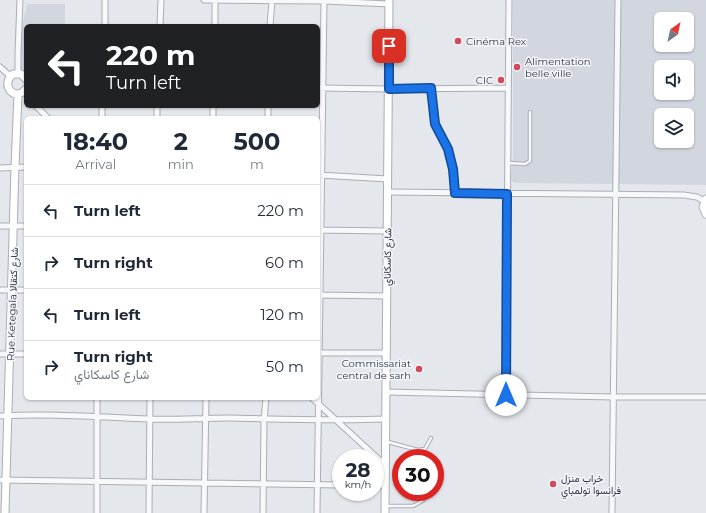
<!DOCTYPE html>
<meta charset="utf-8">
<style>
:root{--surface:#fff;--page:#f2f2f3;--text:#1f2937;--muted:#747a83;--line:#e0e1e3}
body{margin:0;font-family:Montserrat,Vazirmatn,sans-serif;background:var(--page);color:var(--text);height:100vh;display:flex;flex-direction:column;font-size:15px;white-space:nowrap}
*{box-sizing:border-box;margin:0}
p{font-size:13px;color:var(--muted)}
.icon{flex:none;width:22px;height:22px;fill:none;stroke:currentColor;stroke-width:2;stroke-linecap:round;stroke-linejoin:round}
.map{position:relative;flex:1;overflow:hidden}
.panel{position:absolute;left:24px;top:116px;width:296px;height:284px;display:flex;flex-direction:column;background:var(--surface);border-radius:6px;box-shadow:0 1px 3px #0004}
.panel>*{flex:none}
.guide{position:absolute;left:24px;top:24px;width:296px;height:84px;border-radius:6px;box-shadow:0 1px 3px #0004;background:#202124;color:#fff;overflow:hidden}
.needle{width:26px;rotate:33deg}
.tools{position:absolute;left:654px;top:12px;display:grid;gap:8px}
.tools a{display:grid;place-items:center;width:40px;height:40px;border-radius:6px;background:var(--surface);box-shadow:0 1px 3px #0004;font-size:20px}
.speed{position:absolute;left:332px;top:449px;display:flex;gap:8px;font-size:20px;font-weight:700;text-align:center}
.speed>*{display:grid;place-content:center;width:52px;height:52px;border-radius:50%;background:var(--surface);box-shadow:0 1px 3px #0004;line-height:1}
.speed small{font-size:10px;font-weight:400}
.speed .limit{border:6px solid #d22;background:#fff;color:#111}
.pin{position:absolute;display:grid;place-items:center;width:34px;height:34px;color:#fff;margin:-17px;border-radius:8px;box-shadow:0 2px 6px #0006}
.me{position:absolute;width:44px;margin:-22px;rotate:0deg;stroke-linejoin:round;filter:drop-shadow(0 0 3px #0008)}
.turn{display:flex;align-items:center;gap:14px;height:84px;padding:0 16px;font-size:18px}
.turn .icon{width:52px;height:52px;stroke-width:2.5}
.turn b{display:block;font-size:28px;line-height:34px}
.eta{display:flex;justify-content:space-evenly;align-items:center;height:68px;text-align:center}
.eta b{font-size:24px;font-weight:700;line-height:28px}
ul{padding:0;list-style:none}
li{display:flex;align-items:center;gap:12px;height:52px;padding:0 16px;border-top:1px solid var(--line)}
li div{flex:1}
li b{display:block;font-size:15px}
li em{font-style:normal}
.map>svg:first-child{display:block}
.built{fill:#d2d6de;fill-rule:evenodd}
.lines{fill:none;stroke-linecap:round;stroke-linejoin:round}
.lane-casing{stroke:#a9aeb7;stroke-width:4.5}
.street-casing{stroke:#a9aeb7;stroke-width:7}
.secondary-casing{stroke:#a9aeb7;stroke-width:9}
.lane{stroke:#f7f8fa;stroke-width:2.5}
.street{stroke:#f7f8fa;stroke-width:5}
.secondary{stroke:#fff;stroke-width:7}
.route-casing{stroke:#114b97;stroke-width:10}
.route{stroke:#1a73e8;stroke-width:7}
.poi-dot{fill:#d1495b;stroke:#f4f6f9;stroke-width:1.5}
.labels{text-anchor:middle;stroke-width:3;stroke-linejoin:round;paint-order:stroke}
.poi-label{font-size:10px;fill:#2b3445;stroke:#f4f6f9;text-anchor:start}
.street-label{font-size:10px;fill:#2b3445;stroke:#f4f6f9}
</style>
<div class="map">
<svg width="706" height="513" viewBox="0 0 706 513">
<rect width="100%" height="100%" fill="#e4e7ec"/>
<!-- built -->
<path class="built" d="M513,0H706V185L514,183L511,180L513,157ZM661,19H687V45H661ZM661,67H687V93H661ZM661,115H687V141H661Z
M27,4H65V26H26V76L20,71V36Z"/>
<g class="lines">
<!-- lane casing -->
<g class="lane-casing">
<path id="lane" d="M431,89L435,124L448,149L453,169L455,192
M508,163L525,164L530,161V112
M388,442L418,450L425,449L431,438
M386,506H413L424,500L426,492"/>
</g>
<!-- street casing -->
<g class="street-casing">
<path id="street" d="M204,0L324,1L389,4
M105,26V0
M160,26L161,0
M215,26V0
M270,26L272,0
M0,67L10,76
M18,73V53L20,0
M318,88L389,89L508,88
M36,106L48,118
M213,106V118
M102,118V106
M157,118V106
M268,118V106
M0,168L26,167
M319,175L388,179
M388,192L684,195L697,197L704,201
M0,226H26
M319,230L388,231
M0,290H26
M318,295L386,296
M318,353H386
M0,354H26
M386,392L613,397H706
M506,395L509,0
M312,398L385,465
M0,416C50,413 99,417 149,419C175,420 201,418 228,418C280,419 333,421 386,419
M0,480L341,485
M375,485H385
M97,513V398
M149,513L150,398
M204,513L206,398
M263,513L264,420L266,398
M317,513L324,0
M612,513L618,0"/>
</g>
<!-- secondary casing -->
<g class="secondary-casing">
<path id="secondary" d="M26,79L21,74H13C0,84 14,103 26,89
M706,199L703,207L706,214
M5,513L15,167L18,94
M385,513L389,0"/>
</g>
<!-- lane -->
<use href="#lane" class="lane"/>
<!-- street -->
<use href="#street" class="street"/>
<!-- secondary -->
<use href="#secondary" class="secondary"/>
</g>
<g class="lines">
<!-- route casing -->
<g class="route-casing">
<path id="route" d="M389,46V89L431,88L435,124L448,149L453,169L455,193L507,194L506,395"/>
</g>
<!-- route -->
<use href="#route" class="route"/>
</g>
<!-- markers -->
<g class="poi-dot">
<circle cx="458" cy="41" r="4"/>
<circle cx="517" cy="67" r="4"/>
<circle cx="501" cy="80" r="4"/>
<circle cx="419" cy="369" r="4"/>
<circle cx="553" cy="484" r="4"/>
</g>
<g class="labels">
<!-- poi labels -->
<g class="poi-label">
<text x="466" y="45">Cinéma Rex</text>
<text x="525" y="65">Alimentation<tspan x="525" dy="12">belle ville</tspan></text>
<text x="493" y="84" text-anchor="end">CIC</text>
<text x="411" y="367" text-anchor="end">Commissariat<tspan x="411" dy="12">central de sarh</tspan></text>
<text x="561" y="482">خراب منزل<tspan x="561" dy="12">فرانسوا تولمباي</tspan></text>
</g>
<!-- street labels -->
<g class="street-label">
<text transform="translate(387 257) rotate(-89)" y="4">شارع كاسكاناي</text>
<text transform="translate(12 304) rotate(-88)" y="4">Rue Ketegala شارع كتقالا</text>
</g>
</g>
</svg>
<div class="tools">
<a><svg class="needle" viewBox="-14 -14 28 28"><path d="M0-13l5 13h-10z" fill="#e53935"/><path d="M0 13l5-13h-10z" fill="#747a83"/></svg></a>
<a><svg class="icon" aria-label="sound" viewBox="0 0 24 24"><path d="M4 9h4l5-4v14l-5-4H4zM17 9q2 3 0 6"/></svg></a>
<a><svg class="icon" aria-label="layers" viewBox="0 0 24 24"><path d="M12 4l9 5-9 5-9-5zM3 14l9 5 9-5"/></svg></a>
</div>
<div class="speed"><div>28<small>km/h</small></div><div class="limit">30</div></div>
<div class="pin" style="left:389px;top:46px;background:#d93025"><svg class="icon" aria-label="arrive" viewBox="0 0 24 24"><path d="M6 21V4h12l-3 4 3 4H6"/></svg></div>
<svg class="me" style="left:506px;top:395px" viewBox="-20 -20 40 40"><circle r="19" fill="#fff"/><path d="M0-13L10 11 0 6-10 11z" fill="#1a73e8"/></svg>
<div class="guide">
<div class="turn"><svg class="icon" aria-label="left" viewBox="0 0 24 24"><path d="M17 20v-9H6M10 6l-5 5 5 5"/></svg><div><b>220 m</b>Turn left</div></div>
</div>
<section class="panel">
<div class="eta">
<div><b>18:40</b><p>Arrival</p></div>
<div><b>2</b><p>min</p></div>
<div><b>500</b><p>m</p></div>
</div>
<ul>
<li><svg class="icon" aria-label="left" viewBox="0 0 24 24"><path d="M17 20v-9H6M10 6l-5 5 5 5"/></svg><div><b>Turn left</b></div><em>220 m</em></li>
<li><svg class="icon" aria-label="right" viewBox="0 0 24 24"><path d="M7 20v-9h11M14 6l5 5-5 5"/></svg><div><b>Turn right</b></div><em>60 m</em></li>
<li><svg class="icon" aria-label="left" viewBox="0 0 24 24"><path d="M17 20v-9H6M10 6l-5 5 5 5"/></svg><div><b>Turn left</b></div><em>120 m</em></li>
<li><svg class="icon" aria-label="right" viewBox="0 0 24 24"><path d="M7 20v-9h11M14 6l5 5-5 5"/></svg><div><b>Turn right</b><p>شارع كاسكاناي</p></div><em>50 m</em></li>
</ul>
</section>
</div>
